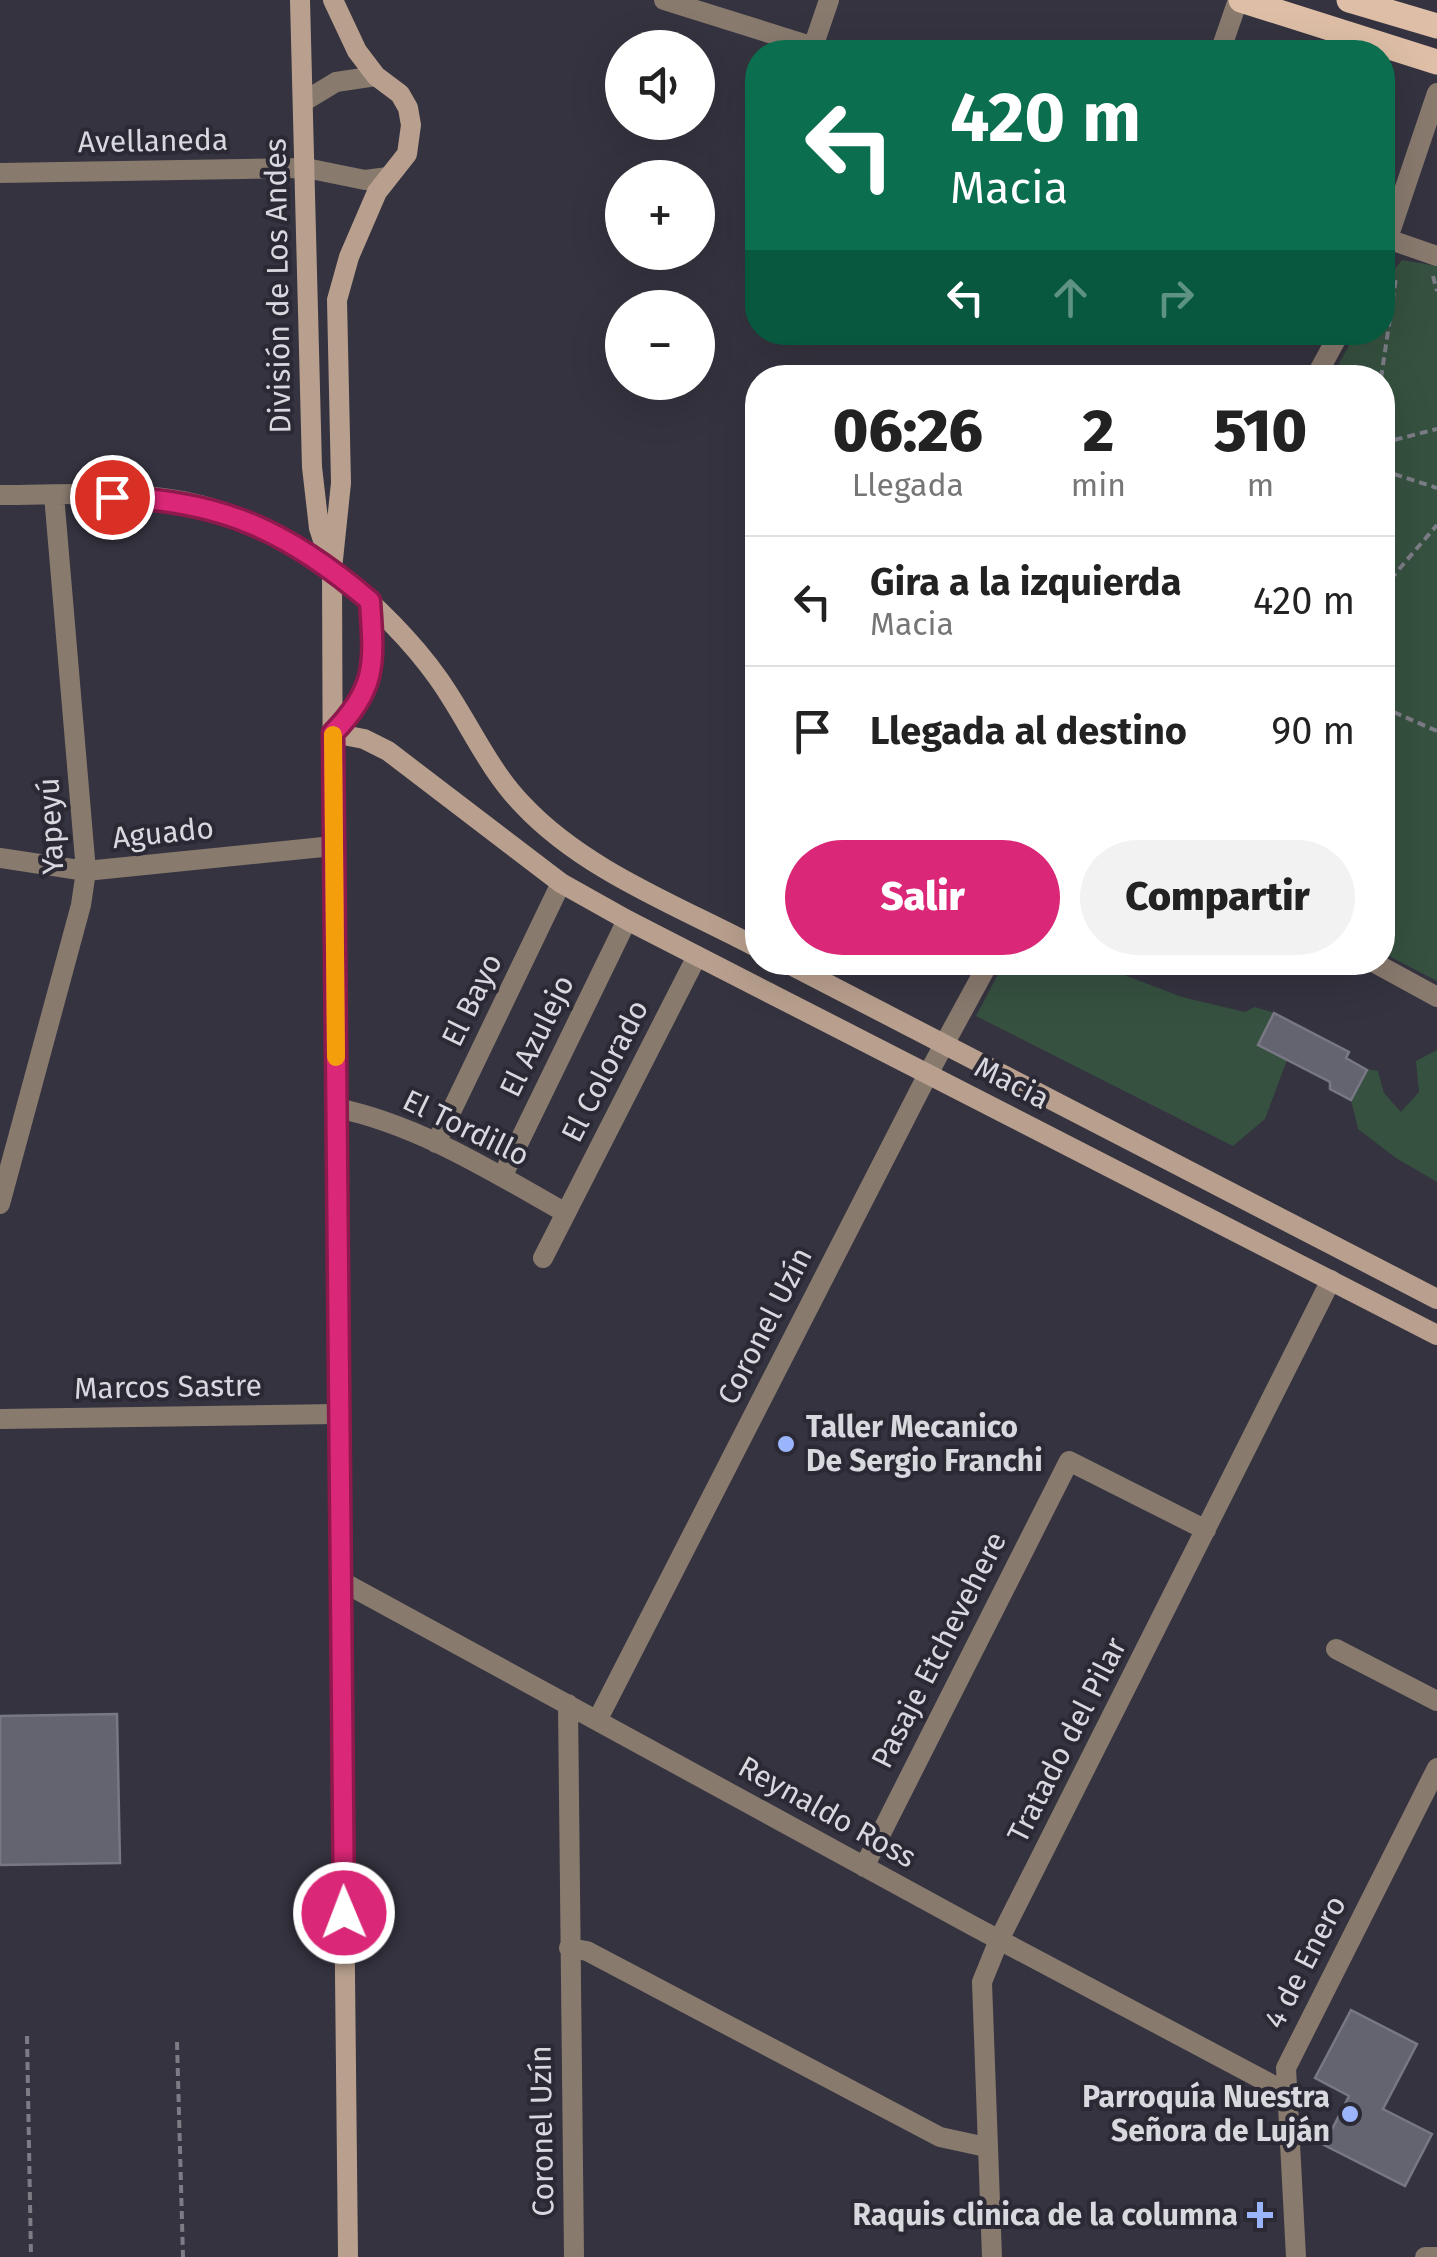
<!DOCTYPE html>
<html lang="es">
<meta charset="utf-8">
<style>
:root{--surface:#fff;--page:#f2f2f2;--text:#222;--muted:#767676;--line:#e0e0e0;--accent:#db2777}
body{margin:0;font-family:"Fira Sans",sans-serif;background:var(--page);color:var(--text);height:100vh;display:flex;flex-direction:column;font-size:38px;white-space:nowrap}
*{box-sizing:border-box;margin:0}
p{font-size:32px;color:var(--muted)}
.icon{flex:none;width:55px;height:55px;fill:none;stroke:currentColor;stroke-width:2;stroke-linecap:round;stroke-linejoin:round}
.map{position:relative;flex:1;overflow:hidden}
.drawer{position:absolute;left:745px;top:365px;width:650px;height:610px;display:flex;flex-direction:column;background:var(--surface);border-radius:40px;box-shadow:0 10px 40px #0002}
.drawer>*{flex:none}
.top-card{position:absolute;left:745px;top:40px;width:650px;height:305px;border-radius:40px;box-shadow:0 10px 40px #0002;background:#0b6e4f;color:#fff;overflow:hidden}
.fabs{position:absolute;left:605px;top:30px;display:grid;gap:20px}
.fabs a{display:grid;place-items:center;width:110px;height:110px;border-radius:50%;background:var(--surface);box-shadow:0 10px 40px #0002;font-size:50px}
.pin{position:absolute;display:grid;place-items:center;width:85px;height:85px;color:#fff;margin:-42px;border:5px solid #fff;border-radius:50%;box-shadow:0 2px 10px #0007}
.me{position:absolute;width:110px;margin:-55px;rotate:359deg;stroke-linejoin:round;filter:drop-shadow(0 0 8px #0008)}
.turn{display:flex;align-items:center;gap:35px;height:210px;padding:0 40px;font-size:45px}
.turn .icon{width:130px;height:130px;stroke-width:2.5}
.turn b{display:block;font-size:70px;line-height:85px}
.lanes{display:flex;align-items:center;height:95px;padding:0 40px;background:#0003;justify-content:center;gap:50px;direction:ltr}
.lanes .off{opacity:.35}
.eta{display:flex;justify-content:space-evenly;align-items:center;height:170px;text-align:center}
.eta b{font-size:60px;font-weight:800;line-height:70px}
.button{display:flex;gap:20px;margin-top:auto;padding:20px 40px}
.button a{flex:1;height:115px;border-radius:60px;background:var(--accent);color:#fff;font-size:40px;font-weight:800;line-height:115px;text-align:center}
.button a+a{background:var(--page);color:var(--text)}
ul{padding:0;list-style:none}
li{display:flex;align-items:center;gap:30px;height:130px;padding:0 40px;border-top:2px solid var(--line)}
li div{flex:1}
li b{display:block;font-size:38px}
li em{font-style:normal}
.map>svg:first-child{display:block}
.green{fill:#365140}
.building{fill:#646470;stroke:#787885;stroke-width:2.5}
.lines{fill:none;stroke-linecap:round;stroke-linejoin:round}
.path{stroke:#7c7c85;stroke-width:4;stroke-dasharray:8 5;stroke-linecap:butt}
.street{stroke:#897a6e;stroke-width:20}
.secondary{stroke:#b9a08e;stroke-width:20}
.primary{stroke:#debea6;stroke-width:25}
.route-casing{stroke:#8e194d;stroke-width:25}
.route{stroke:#db2777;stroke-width:18}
.slow{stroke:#f59e0b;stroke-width:18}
.poi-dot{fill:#9bb5fd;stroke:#2a2934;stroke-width:4}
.labels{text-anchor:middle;stroke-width:8;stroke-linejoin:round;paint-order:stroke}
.street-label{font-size:30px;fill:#d8d8df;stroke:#2a2934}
.poi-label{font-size:30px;font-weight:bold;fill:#d8d8df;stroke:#2a2934;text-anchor:end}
</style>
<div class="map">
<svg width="1437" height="2257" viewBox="0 0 1437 2257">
<rect width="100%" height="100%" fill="#34333f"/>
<!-- green -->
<path class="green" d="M1402,260L1437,266V981L1383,953L1382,378H1331L1356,333L1382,332L1383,284Z
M1004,963H1115L1119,973L1182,997L1245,1012L1255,1007L1274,1013L1258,1045L1287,1060L1265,1119L1233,1146L976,1016Z
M1437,1050V1182L1396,1158L1358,1129L1351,1100L1367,1069L1378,1071L1384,1093L1401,1112L1419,1092L1416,1061Z"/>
<!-- building -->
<path class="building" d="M1274,1013L1349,1052L1346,1058L1367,1070L1351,1100L1330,1089V1082L1258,1045Z
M117,1714L120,1863L0,1865V1716Z
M1351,2010L1417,2044L1383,2109L1432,2134L1405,2186L1324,2145L1349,2096L1315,2078Z"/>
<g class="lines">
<!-- path -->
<path class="path" d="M1433,276L1437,291
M1381,378L1396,278
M1382,443L1437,429
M1382,470L1437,488
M1382,589L1437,525
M1382,707L1437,731
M27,2036L31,2257
M177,2042L183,2257"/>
<!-- street -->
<path class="street" d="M664,0L830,52
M813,47L829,0
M1220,52L1238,0
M303,102L336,82L376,76
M0,173L306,168L365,180L388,177
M1382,237L1437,256
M1382,256L1437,93
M1315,378L1340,332
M0,495C64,495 138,489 200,505C248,517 290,544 332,569
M0,858L86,871L333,846
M1373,962L1437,997
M337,1108C419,1125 493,1172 566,1213
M436,1143L561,883
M502,1177L627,920
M0,1204L81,905L86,871L54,495
M543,1258L697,956
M0,1419L337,1414
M341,1581L975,1927L1286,2092
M1336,1649L1437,1701
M568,1704L574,2257
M598,1719L928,1074L989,962
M864,1867L1069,1461L1206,1530
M569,1948L587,1951L940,2137L986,2147
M992,2257L982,1982L999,1940L1331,1280
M1296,2257L1286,2068L1437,1768
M1425,2257H1437"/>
<!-- secondary -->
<path class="secondary" d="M300,0L312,467L319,528L330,562
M333,0L357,51L376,76L400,94L408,108L411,125L407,154L377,192L349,257L337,300L341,483L332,569L333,846L348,2257
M332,569C371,601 409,637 438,678C468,720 487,768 523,805C585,871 679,906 758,948
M333,733L364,739L388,751L561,883L627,920L1437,1335
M333,733C378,687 374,662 370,601
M785,962L1437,1299"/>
<!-- primary -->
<path class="primary" d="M1241,0L1437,62
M1349,0L1437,26"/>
</g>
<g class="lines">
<!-- route casing -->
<g class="route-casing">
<path id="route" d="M112,497C221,500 288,531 370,601C374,662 378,687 333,733L344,1913"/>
</g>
<!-- route -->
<use href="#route" class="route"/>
<!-- slow -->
<path class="slow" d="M333,735L336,1057"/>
</g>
<!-- markers -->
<g class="poi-dot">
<circle cx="786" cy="1444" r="10"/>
<circle cx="1350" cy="2114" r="10"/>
<path d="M1255 2200h10v10h10v10h-10v10h-10v-10h-10v-10h10z"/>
</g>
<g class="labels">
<!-- street labels -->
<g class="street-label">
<text transform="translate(153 141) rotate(-1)" y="10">Avellaneda</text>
<text transform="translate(278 286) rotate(-91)" y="10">División de Los Andes</text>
<text transform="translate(51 826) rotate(-93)" y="10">Yapeyú</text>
<text transform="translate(163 833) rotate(-6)" y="10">Aguado</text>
<text transform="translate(472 1000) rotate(-64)" y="10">El Bayo</text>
<text transform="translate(537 1036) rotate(-64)" y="10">El Azulejo</text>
<text transform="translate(605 1071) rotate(-63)" y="10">El Colorado</text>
<text transform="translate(1012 1083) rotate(27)" y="10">Macia</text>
<text transform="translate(466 1128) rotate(26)" y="10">El Tordillo</text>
<text transform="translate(765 1326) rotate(-63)" y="10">Coronel Uzín</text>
<text transform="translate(168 1387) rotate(-1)" y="10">Marcos Sastre</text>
<text transform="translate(939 1650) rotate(-63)" y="10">Pasaje Etchevehere</text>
<text transform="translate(1067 1740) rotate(-63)" y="10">Tratado del Pilar</text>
<text transform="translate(827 1812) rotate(29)" y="10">Reynaldo Ross</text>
<text transform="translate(1305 1962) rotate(-63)" y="10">4 de Enero</text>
<text transform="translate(542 2131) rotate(-91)" y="10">Coronel Uzín</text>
</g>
<!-- poi labels -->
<g class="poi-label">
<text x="806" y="1437" text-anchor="start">Taller Mecanico<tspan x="806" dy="34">De Sergio Franchi</tspan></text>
<text x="1330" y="2107">Parroquía Nuestra<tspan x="1330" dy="34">Señora de Luján</tspan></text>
<text x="1238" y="2225">Raquis clinica de la columna</text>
</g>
</g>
</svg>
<div class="fabs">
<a><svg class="icon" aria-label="sound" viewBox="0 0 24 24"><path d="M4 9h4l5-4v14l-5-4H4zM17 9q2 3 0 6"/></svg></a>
<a>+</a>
<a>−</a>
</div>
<div class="pin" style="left:112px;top:497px;background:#d93025"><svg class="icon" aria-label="arrive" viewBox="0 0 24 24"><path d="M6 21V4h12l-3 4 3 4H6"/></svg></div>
<svg class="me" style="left:344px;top:1913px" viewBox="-20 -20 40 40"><circle r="17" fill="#db2777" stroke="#fff" stroke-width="3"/><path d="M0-11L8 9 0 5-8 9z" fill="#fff"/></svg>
<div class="top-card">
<div class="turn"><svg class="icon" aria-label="left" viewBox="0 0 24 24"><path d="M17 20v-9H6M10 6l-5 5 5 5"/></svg><div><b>420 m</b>Macia</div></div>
<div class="lanes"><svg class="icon" aria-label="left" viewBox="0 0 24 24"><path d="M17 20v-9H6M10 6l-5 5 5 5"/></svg><svg class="icon off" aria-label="ahead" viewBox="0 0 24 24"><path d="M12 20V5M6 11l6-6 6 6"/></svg><svg class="icon off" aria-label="right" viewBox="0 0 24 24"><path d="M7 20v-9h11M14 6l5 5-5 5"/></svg></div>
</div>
<section class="drawer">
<div class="eta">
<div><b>06:26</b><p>Llegada</p></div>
<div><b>2</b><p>min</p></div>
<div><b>510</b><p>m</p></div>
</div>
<ul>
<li><svg class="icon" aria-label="left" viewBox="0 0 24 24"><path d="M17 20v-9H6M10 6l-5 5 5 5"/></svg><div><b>Gira a la izquierda</b><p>Macia</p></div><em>420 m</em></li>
<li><svg class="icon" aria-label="arrive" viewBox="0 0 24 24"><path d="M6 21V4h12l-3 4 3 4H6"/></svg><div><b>Llegada al destino</b></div><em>90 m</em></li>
</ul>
<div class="button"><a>Salir</a><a>Compartir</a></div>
</section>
</div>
